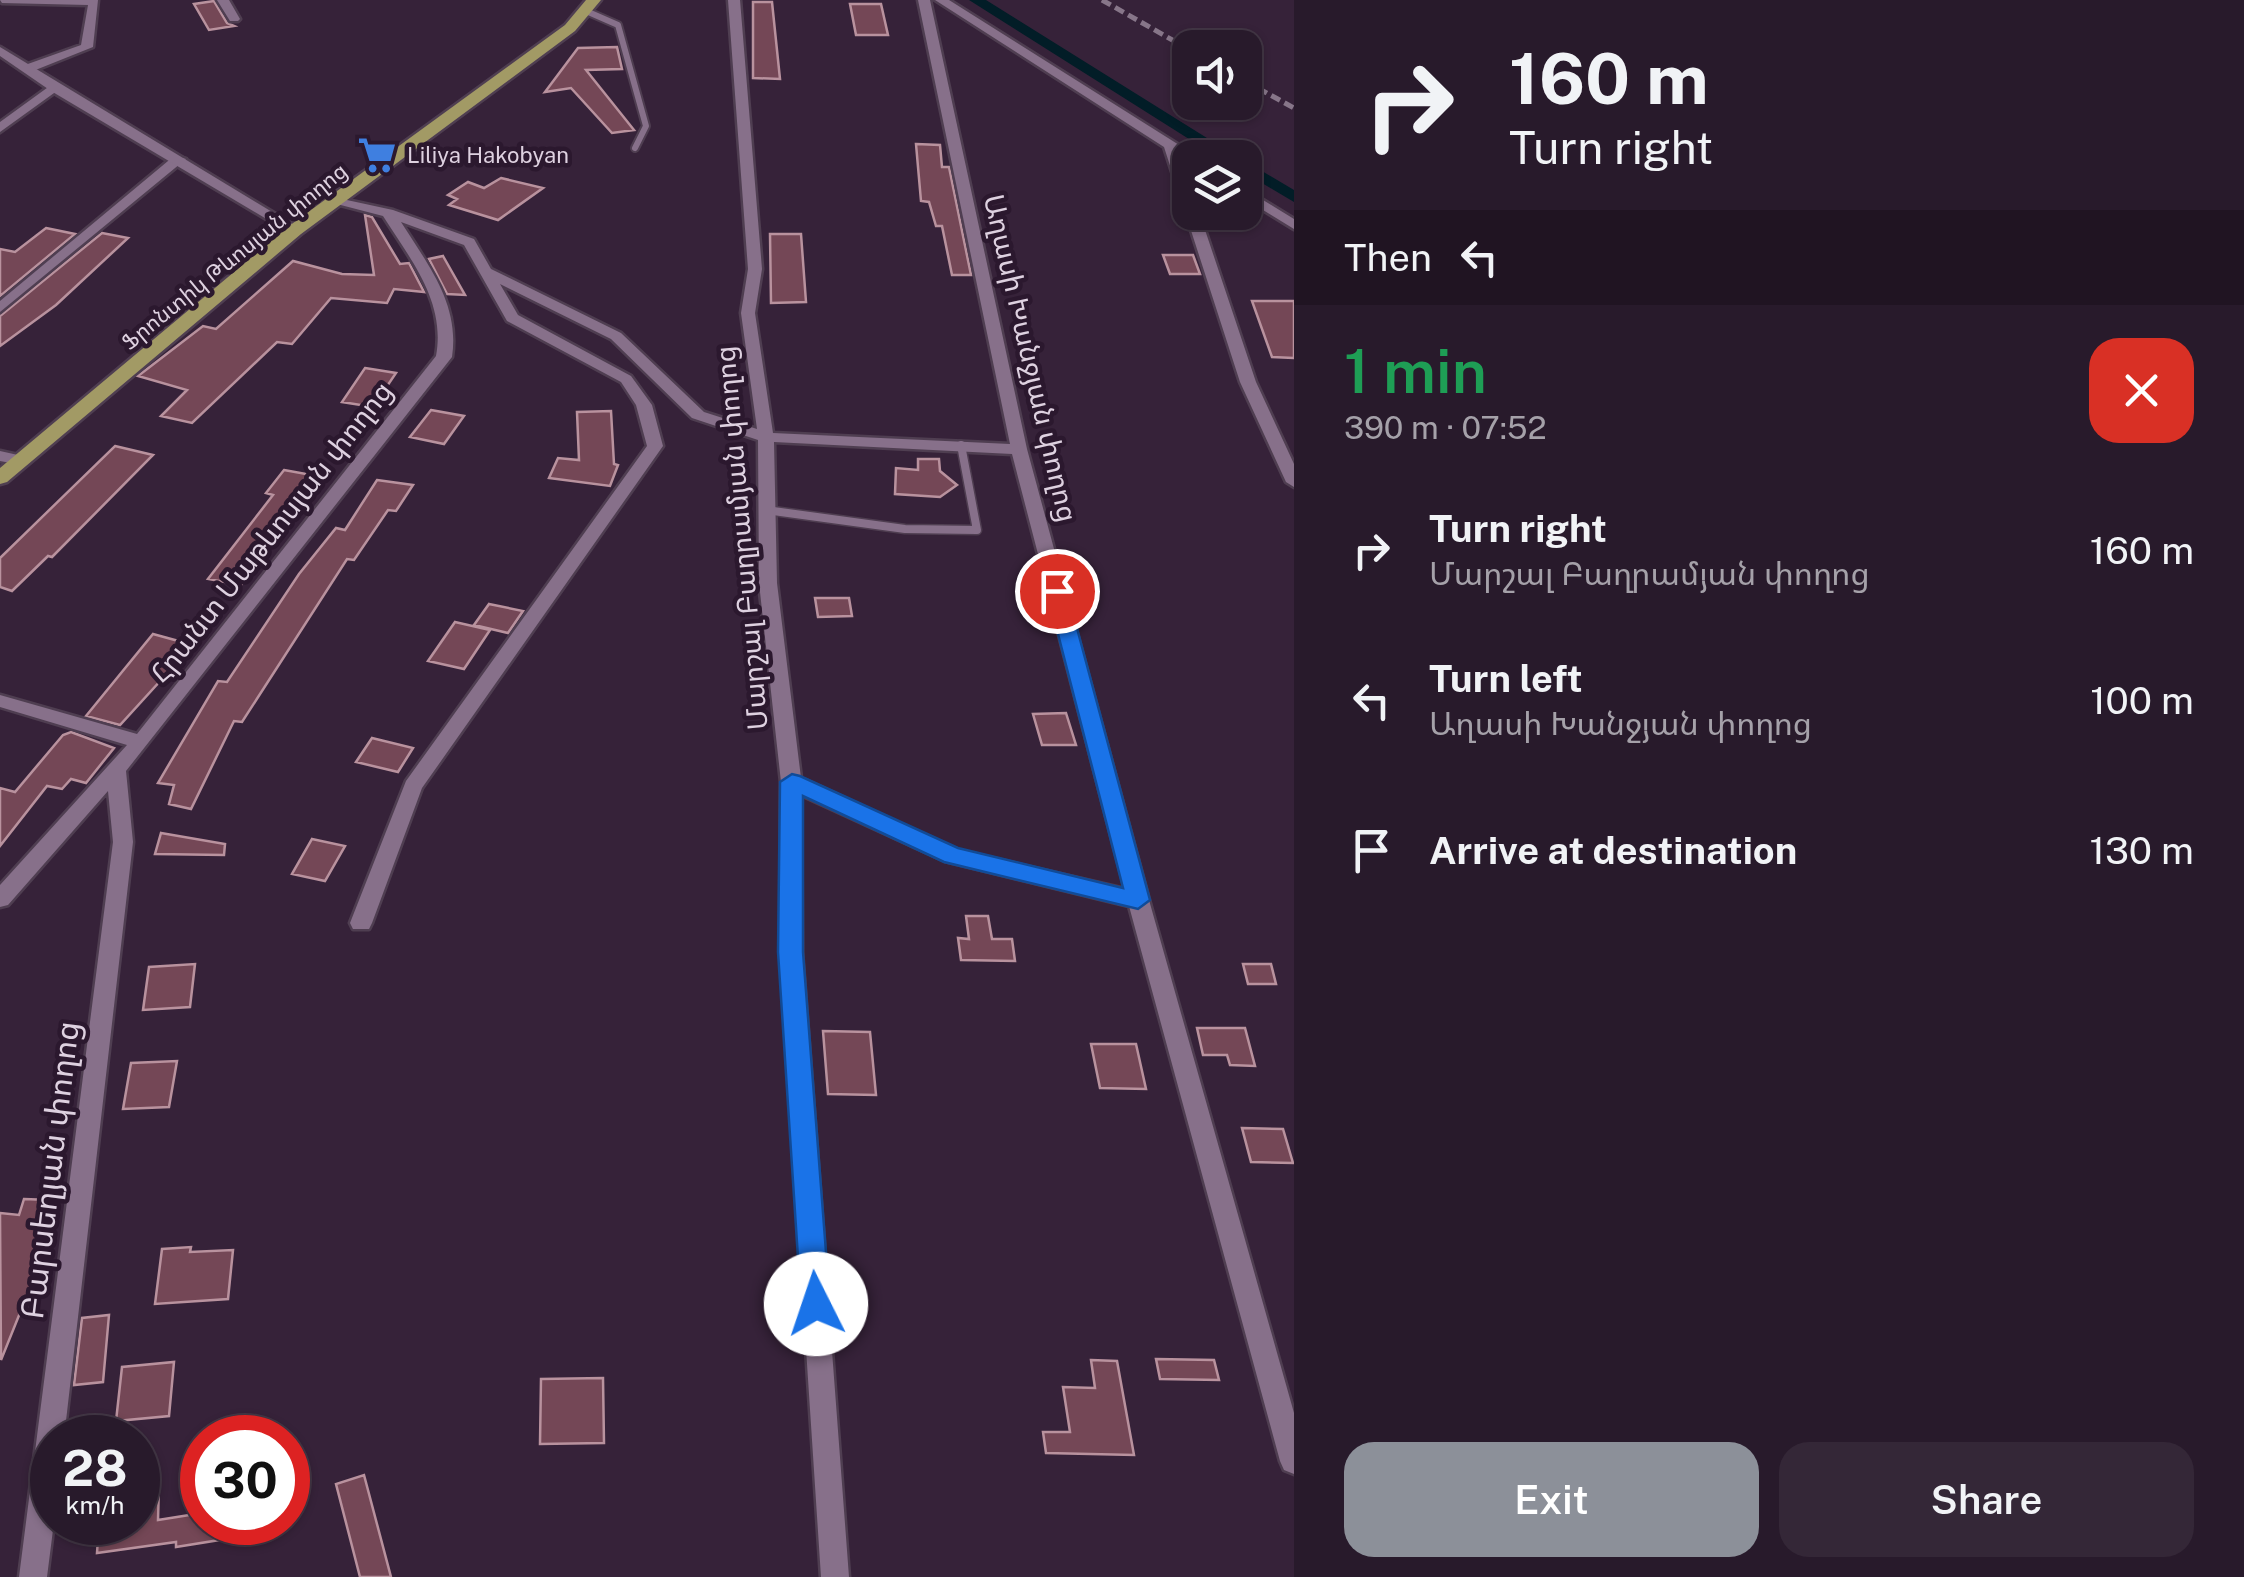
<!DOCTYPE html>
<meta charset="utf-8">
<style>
:root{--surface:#281a2b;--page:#342737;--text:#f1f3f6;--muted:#a5a1a9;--line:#443847;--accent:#8c9099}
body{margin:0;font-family:"Public Sans","Noto Sans Armenian",sans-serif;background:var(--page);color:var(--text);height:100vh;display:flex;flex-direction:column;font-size:38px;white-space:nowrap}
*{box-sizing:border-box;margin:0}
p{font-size:32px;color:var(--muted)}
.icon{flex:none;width:55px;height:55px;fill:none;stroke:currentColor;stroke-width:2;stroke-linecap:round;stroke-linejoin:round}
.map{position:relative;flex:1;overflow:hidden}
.sheet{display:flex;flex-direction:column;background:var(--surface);width:950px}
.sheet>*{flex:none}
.top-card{background:#281a2b;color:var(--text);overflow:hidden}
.buttons{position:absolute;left:1172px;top:30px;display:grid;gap:20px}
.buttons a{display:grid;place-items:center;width:90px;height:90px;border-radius:20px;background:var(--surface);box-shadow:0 2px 8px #0004,0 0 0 2px var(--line);font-size:50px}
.speed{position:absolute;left:30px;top:1415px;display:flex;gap:20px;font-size:50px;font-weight:700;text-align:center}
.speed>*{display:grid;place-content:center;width:130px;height:130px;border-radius:50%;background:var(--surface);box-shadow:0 2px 8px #0004,0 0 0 2px var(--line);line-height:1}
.speed small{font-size:25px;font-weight:400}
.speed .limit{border:15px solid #d22;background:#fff;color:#111}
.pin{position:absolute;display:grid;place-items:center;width:85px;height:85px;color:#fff;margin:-42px;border:5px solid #fff;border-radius:50%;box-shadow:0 2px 10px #0007}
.me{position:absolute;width:110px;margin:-55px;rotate:356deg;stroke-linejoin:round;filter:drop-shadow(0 0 8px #0008)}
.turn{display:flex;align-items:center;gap:35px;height:210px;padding:0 50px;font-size:45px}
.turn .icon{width:130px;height:130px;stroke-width:2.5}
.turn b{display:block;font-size:70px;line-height:85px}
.then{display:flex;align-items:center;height:95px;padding:0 50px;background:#0003;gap:20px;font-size:38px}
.round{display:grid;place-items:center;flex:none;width:105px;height:105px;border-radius:30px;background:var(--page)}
.head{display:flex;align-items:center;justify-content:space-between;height:170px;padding:0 50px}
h1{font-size:60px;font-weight:600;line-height:75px;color:#1e9e55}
.action{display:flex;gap:20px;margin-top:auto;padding:20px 50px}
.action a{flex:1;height:115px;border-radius:30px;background:var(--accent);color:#fff;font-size:40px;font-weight:600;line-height:115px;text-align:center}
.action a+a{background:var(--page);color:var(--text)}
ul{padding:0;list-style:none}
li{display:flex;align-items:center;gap:30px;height:150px;padding:0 50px}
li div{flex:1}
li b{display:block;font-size:38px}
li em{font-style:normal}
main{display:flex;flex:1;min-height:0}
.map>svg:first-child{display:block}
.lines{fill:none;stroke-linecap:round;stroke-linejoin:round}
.canal{fill:#021d27;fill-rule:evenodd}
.building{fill:#744756;stroke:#b9929e;stroke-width:2.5}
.service-far1-casing{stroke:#4f3e51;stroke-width:10}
.service-casing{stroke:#4f3e51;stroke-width:11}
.minor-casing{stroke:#4f3e51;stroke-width:5}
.tertiary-casing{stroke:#4f3e51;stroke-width:5}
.primary-casing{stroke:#4f3e51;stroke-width:5}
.service-far1{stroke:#87708a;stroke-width:6}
.service{stroke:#87708a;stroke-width:8}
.minor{fill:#87708a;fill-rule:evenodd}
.tertiary{fill:#87708a;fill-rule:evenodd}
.primary{fill:#a29a65;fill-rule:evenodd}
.rail{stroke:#877689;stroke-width:5;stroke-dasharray:10 5;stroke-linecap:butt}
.route{fill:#1a73e8;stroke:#114b97;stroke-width:2.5}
.labels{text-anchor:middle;stroke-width:9;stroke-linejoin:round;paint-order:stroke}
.far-poi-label{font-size:22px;fill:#ded1e0;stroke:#2b182e;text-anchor:start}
.far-street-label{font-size:22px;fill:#ded1e0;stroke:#2b182e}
.street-label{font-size:28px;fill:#ded1e0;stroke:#2b182e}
.near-street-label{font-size:32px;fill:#ded1e0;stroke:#2b182e}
</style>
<main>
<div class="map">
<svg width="1294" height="1577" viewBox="0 0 1294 1577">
<rect width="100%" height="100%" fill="#362239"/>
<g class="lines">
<!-- canal -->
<path class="canal" d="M969,0H986L1239,158H1219Z
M1245,161L1294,190V202L1245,173Z"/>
</g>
<!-- building -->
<path class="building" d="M214,1L227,23L234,26L209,30L194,4Z
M753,2H772L780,79L753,78Z
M850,4H881L888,35H856Z
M617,47L622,69L586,70L634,130L612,133L571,88L545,92L578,48Z
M916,144L940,145L942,167H949L971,275H952L942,226H936L929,202L921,201Z
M501,178L543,188L498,220L449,205L457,199L448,195L468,182L484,188Z
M365,215L372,217L400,264L409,263L424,292L394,289L387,303L331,298L292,344L277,342L192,423L161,416L187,390L138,376L203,326L216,329L293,261L342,274L374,275Z
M46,228L75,234L0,296V249L15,252Z
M102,233L128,238L56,305L0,346V316Z
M770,234H801L806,302L771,303Z
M1163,255H1193L1200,274H1170Z
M443,256L465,295L447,294L429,259Z
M1252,301H1294V358L1272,357Z
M365,368L396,373L373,407L342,402Z
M431,410L464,416L444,444L410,437Z
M611,411L614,464L618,465L610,486L549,478L558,458L579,460L577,412Z
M115,446L153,455L52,557L48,556L12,591L0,587V558Z
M918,459H939L940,471L957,485L940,497L895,494L896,468L918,470Z
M284,470L323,477L241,585L208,579L273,495L266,493Z
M377,480L413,485L396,511L388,510L354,560L347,559L242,722L234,721L191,809L169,804L174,785L158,783L218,681L227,682L299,574L336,528L345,530Z
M815,598H849L852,616L818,617Z
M489,604L523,611L508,633L474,625Z
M455,622L490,630L464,669L428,661Z
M153,634L193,645L120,725L86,716Z
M1066,713L1076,745H1042L1033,714Z
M71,732L114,748L86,783L71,779L62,789L47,786L0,846V788L15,792L63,735Z
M372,738L413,748L398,772L356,762Z
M161,833L225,844L224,855L155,854Z
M312,839L345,846L325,881L292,874Z
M966,916H988L992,939H1012L1015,961L961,960L958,938L969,939Z
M195,964L190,1007L143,1010L149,967Z
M1243,964H1271L1276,984H1248Z
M1197,1028H1245L1255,1066L1230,1065L1227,1055H1203Z
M823,1031L870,1032L876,1095L828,1094Z
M1091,1044H1136L1146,1089L1100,1088Z
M177,1061L169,1107L123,1109L131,1063Z
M1242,1128L1283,1129L1293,1163L1251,1162Z
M24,1199L49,1200L36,1300L26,1298L1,1360L0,1213L19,1215Z
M191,1247L190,1252L233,1250L228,1299L155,1304L162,1249Z
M109,1315L103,1382L74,1385L82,1318Z
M1156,1359L1214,1360L1219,1380L1160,1379Z
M1091,1360L1117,1361L1134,1455L1046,1453L1043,1432H1070L1063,1387L1095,1388Z
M174,1362L169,1416L116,1421L122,1367Z
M603,1378L604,1443L540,1444L541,1379Z
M364,1475L391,1577H360L336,1484Z
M159,1485L158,1520L202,1513V1522H262L263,1533L176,1547V1542L97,1553L99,1522H138V1488Z"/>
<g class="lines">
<!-- service-far1 casing -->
<g class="service-far1-casing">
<path id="service-far1" d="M586,11L618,25L646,126L635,148"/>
</g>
<!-- service casing -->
<g class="service-casing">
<path id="service" d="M766,510L905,529L977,530L961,445"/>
</g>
<!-- minor casing -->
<g class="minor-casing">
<path id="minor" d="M0,0H98L93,47L33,71H25V65L81,45L88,5L2,3Z
M217,0H229L240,19L238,21H230Z
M728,0H740L762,269L755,313L773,433L1010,444L918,0H930L1027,449L1149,900L1294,1413V1474L1284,1470L1280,1461L1129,906L945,861L801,795L802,952L849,1577H821L780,952L781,782L759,583L758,440L692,418L611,339L500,284L518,315L631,376L652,405L663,446L422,788L372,923L369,929H353L350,923L406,781L647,446L636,405L621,382L507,321L464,245L401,222C428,265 460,304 452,357L126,771L133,842L64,1438H52L54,1522L47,1577H19L113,842L108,791L8,905L0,907V885L127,745L0,707V695L137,734L436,356C446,302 411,260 383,216L333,203V197L393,210L474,239L491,269L621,333L704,412L757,429L741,313L748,269ZM774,442L1012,454L1125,889L957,850L801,778L777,583Z
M935,0H949L1195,155L1196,158H1190V162L1181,158L1190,186V212H1199L1256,382L1294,464V487L1286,482L1240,382L1164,147Z
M51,85L61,88L0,132V122Z
M174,156L186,159L0,312V301Z
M1245,189L1294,219V229L1245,199Z
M0,451L27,457L29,460L21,465L0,461Z"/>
</g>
<!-- tertiary casing -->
<g class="tertiary-casing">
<path id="tertiary" d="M0,47L302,230L290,233L51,91L0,56Z"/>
</g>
<!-- primary casing -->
<g class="primary-casing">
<path id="primary" d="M586,0H601L575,31L301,234L7,482L0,484V468L289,226L565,25Z"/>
</g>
<!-- service-far1 -->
<use href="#service-far1" class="service-far1"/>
<!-- service -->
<use href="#service" class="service"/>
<!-- minor -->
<use href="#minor" class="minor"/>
<!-- tertiary -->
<use href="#tertiary" class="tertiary"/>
<!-- primary -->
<use href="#primary" class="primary"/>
<!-- rail -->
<path class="rail" d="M1102,0L1190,50
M1245,81L1294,108"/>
</g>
<!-- route -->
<path class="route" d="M1057,585L1067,591L1150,900L1138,909L944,862L803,796V952L830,1304L826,1313L816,1317L805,1313L801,1304L778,952L780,782L792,774L800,776L958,848L1123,888L1047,591Z"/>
<!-- icons -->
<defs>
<g id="supermarket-bare" transform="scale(3)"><path d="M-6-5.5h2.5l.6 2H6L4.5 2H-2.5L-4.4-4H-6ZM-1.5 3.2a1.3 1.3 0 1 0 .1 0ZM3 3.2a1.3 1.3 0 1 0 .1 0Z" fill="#3f7fe0" stroke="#2b182e" stroke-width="2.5" paint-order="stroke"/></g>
</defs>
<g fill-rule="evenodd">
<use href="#supermarket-bare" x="377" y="155"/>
</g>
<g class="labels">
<!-- far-poi labels -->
<g class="far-poi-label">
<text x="407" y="163">Liliya Hakobyan</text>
</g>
<!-- far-street labels -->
<g class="far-street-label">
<text transform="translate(234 256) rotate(-39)" y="8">Ֆրոնտիկ Թևոսյան փողոց</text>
</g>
<!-- street labels -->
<g class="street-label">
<text transform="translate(1031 358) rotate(77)" y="10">Աղասի Խանջյան փողոց</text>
<text transform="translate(271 532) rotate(-52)" y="10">Հրանտ Մաթևոսյան փողոց</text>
<text transform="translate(741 538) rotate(-95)" y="10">Մարշալ Բաղրամյան փողոց</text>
</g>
<!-- near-street labels -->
<g class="near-street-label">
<text transform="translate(50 1170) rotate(-83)" y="11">Բարսեղյան փողոց</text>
</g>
</g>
</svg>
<div class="buttons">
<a><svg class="icon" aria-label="sound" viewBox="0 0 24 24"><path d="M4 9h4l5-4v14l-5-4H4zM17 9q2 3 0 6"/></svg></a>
<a><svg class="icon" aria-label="layers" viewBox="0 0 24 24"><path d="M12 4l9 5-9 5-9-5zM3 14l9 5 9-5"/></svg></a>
</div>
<div class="speed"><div>28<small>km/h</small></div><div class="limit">30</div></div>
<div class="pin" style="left:1057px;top:591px;background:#d93025"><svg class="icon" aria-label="arrive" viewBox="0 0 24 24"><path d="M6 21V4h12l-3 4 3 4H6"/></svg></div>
<svg class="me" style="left:816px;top:1304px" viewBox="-20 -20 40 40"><circle r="19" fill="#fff"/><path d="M0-13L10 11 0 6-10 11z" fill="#1a73e8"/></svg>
</div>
<section class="sheet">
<div class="top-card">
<div class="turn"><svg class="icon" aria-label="right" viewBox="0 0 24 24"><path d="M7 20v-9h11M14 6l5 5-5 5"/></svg><div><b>160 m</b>Turn right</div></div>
<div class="then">Then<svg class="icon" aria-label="left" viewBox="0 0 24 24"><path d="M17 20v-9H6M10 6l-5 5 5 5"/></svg></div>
</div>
<div class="head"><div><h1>1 min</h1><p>390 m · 07:52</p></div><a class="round" style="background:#d93025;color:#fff"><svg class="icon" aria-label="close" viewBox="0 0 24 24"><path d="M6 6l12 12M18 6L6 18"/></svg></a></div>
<ul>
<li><svg class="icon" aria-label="right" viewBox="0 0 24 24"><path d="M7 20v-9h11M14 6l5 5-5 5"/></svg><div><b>Turn right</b><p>Մարշալ Բաղրամյան փողոց</p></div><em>160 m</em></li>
<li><svg class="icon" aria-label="left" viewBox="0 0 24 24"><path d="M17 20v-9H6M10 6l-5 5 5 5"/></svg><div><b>Turn left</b><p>Աղասի Խանջյան փողոց</p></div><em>100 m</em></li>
<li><svg class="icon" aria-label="arrive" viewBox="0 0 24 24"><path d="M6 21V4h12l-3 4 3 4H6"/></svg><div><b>Arrive at destination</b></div><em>130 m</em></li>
</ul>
<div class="action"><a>Exit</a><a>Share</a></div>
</section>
</main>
